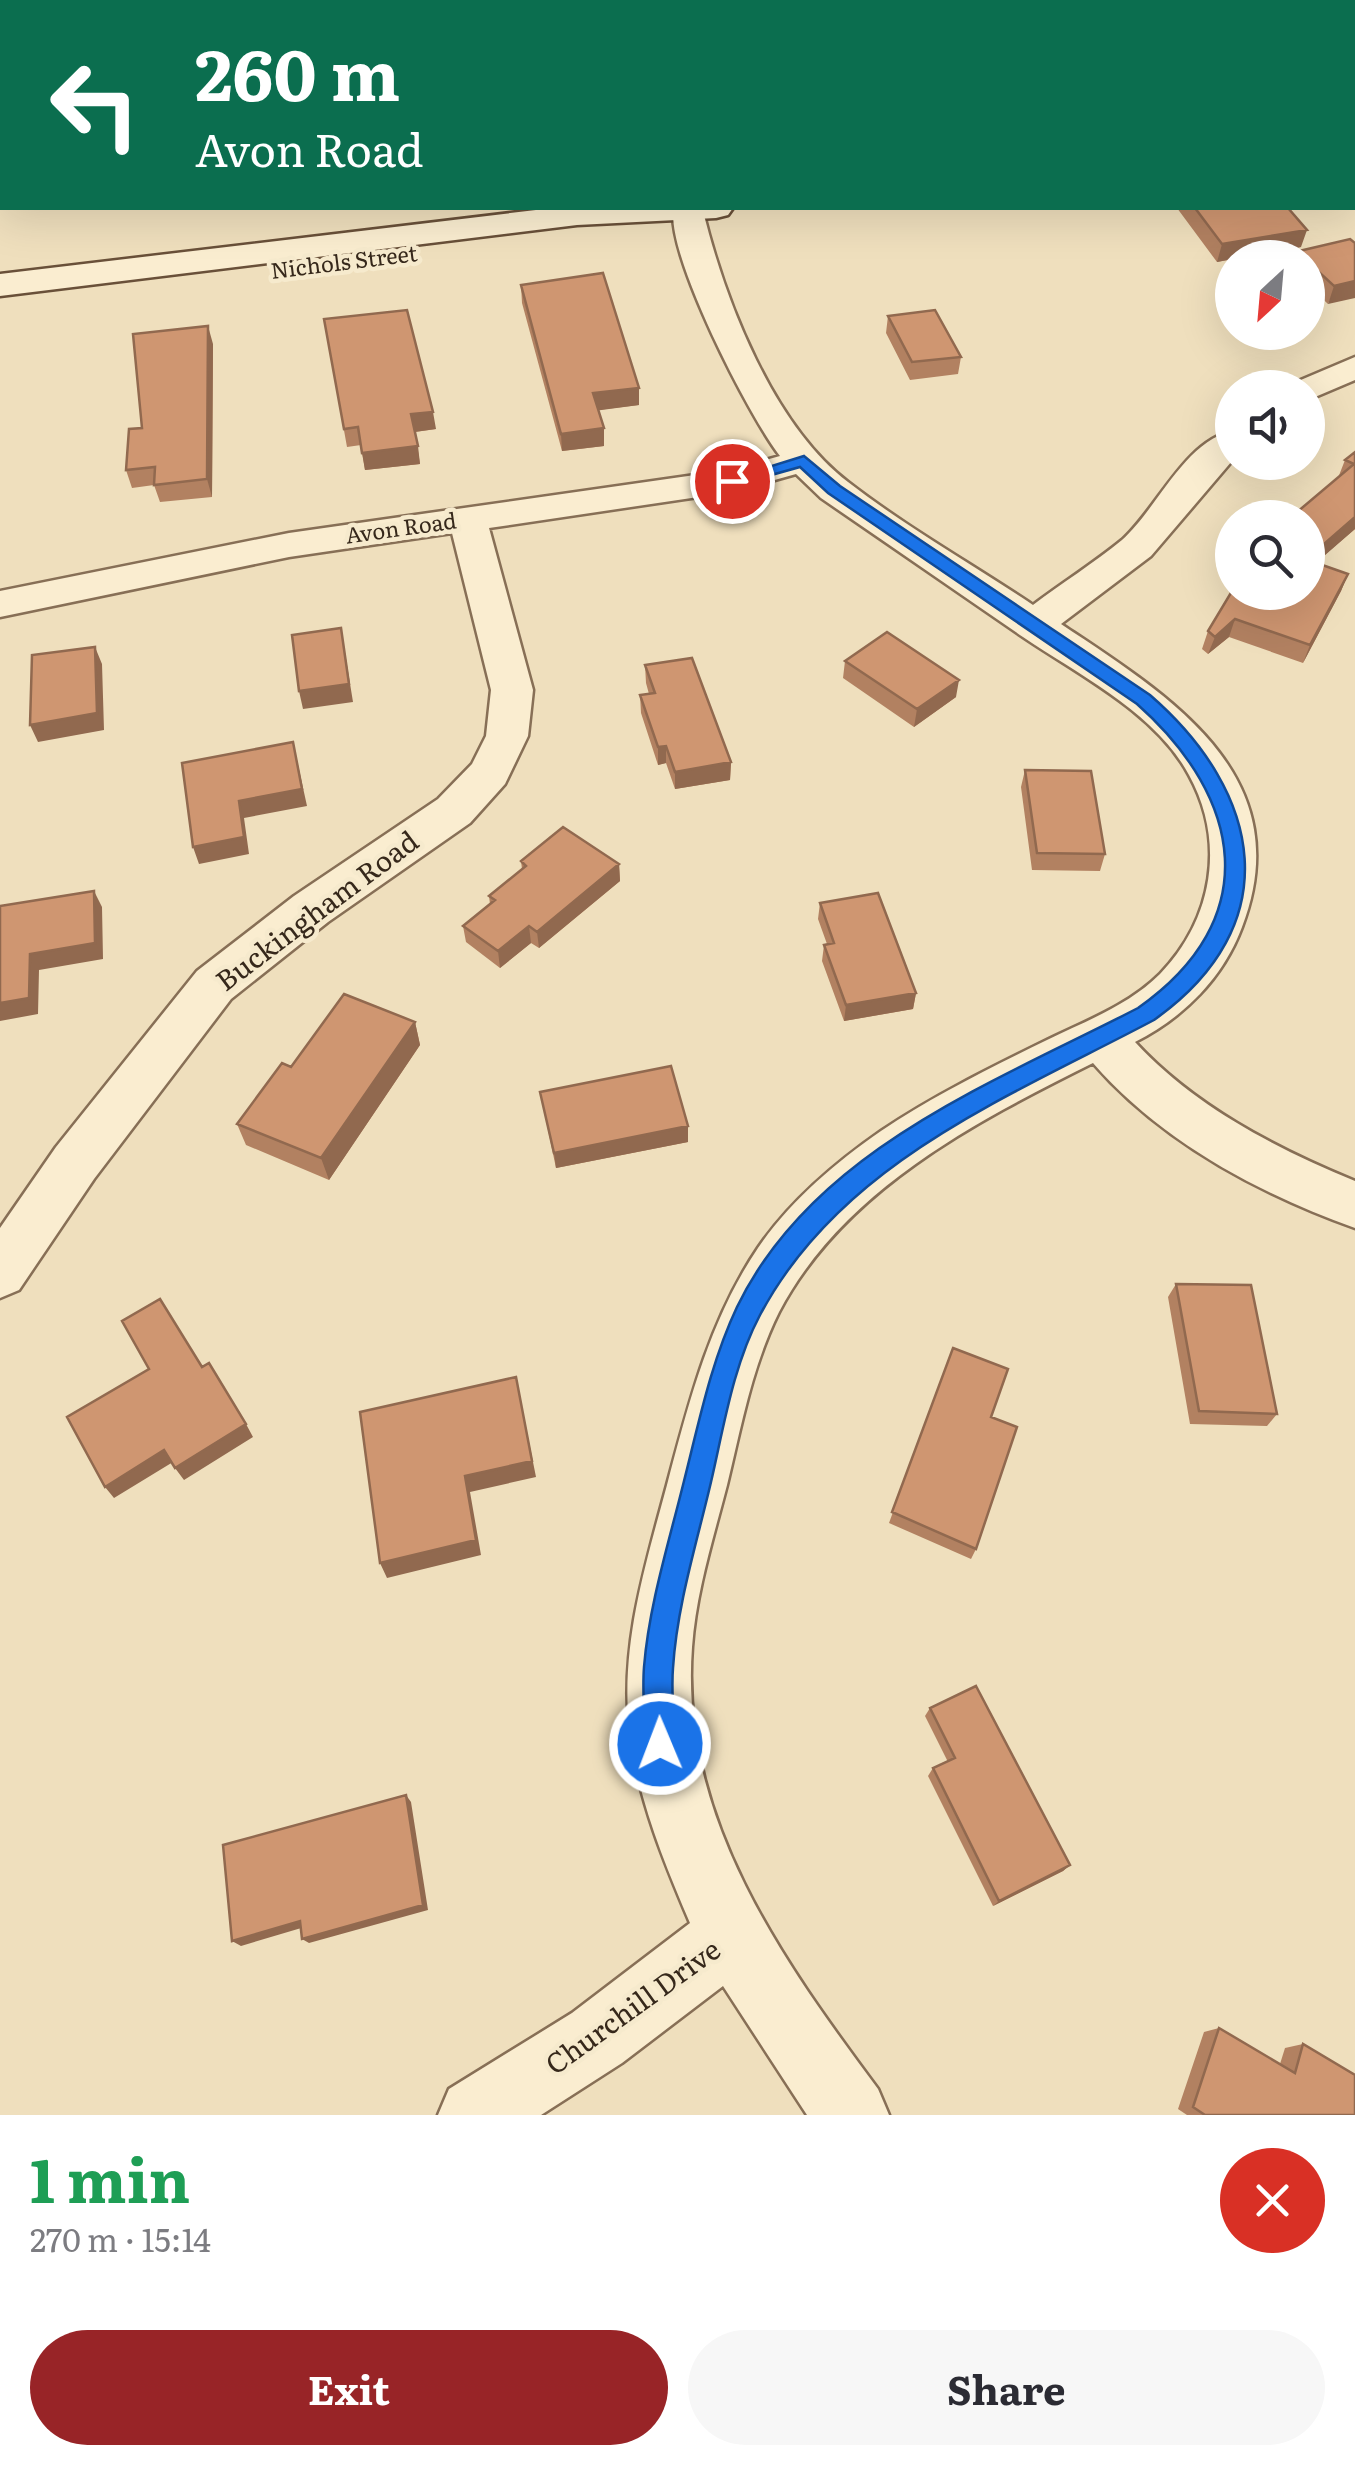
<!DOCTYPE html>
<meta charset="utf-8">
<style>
:root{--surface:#fff;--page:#f7f7f7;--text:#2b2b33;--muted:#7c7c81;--accent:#982427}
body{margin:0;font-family:Literata,serif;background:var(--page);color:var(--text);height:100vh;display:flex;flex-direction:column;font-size:38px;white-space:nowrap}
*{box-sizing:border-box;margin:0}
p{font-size:32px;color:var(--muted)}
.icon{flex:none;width:55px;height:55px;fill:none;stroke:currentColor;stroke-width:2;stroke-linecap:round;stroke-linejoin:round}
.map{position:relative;height:2115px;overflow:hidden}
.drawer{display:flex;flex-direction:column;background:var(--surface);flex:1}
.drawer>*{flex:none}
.hud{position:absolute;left:0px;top:0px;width:1355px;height:210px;box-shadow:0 10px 40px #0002;background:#0b6e4f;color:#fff;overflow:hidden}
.needle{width:65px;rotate:206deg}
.buttons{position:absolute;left:1215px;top:240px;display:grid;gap:20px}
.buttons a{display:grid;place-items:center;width:110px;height:110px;border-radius:50%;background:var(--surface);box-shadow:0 10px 40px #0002;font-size:50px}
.pin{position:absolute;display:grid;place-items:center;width:85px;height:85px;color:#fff;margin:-42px;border:5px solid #fff;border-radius:50%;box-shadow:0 2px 10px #0007}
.me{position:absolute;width:110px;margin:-55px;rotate:359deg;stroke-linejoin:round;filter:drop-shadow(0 0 8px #0008)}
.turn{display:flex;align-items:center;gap:35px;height:210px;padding:0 30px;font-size:45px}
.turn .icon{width:130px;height:130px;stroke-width:2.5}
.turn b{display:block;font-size:70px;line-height:85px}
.round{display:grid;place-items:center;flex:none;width:105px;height:105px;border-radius:52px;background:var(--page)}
.headline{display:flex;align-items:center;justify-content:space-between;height:170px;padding:0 30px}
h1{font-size:60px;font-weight:700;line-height:75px;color:#1e9e55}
.button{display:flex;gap:20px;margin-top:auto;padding:20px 30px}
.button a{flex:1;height:115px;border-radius:60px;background:var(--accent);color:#fff;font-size:40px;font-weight:700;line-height:115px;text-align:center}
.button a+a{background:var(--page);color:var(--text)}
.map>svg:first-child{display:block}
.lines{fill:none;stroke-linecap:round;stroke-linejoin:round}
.street-casing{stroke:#876f56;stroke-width:5}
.secondary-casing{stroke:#695039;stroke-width:5}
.street{fill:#faedd0;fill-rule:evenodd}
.secondary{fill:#faedd0;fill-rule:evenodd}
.wall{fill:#b28161}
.shaded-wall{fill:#91694f}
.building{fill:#cf9671;stroke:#91694f;stroke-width:2.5}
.route{fill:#1a73e8;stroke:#114b97;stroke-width:2.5}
.labels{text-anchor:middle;stroke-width:9;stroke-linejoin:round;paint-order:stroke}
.far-street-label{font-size:22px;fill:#36281b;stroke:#f6eacd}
.street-label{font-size:28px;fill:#36281b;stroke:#f6eacd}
</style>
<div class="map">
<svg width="1355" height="2115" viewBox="0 0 1355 2115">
<rect width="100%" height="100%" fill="#efdfbd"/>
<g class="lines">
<!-- street casing -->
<g class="street-casing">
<path id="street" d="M0,53H2V69H0Z
M674,208L703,211C725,301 773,425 848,482C906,527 972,564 1033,605C1062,583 1094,563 1122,540C1157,509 1184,442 1232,431V461L1151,556L1061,624C1169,696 1300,775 1242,927C1223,978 1183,1018 1135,1042C1194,1106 1275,1148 1355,1181V1228C1258,1193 1162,1142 1093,1063C975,1122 843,1190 779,1312C752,1366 741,1427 727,1485C713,1539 696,1592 692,1647C679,1817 782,1960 878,2089L889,2115H807L723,1986L622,2063L541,2115H438L449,2089L572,2013L690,1923C664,1862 639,1801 630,1735C619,1648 645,1567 667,1485C689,1402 710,1319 758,1248C790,1201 835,1163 881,1131C933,1096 990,1068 1047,1040C1086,1021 1129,1005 1160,974C1213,919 1226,842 1189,775C1156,713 1079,675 1023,637C956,591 888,544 821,498L796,474L732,492L489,528L533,690L528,736L505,784L470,823L328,922L231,999L94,1179L19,1290L0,1298V1228L56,1147L197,971L294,896L438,799L472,764L486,736L491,690L452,533L289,557L0,617V591L289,533L730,470L780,456C750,418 664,251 674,208Z
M1355,357V380L1308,400V388H1291L1296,382Z"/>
</g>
<!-- secondary casing -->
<g class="secondary-casing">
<path id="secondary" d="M642,0H672L673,2H644Z
M1352,122H1355V142H1352Z
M553,208H733L728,215L716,218L577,225L0,296V274Z"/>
</g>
<!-- street -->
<use href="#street" class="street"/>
<!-- secondary -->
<use href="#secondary" class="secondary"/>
</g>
<!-- wall -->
<path class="wall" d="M1177,208H1288L1301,247L1217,262Z
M1355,243L1328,304L1308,285V258H1293L1295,252Z
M521,285L639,405L598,410L604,446L562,451L522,303Z
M888,316L961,357L958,374L910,380L886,333Z
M324,319L436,429L415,432L420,464L365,470L361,445L347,447Z
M213,344L212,497L160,502L154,485L132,488L126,470L142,428Z
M1355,452V529L1315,563L1348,574L1341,591L1303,663L1229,637L1208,654L1202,649L1208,631L1338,478L1345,460Z
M845,661L956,697L914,727L843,678Z
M645,665L731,762L730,780L675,789L666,763L658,765L641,713L640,695L649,694L646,683Z
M1025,770L1105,854L1100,871L1032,870L1021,787Z
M521,861L619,864L620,881L539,948L531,943L500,968L466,942L463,926L490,904L489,896L522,869Z
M820,903L916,993L913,1009L844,1021L822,961L824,945L827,944L818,919Z
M415,1022L420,1045L329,1180L246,1145L237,1124L291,1067Z
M540,1092L688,1142L556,1168Z
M1176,1284L1277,1414L1267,1426L1190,1424L1168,1297Z
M953,1348L991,1417L976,1549L971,1559L889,1523Z
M930,1708L1070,1865L1063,1871L993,1906L928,1776L933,1768L948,1762L925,1716Z
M1219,2028L1280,2064L1285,2048L1303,2044L1355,2115H1187L1178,2109L1204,2032Z"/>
<!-- shaded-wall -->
<path class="shaded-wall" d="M1307,230L1301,247L1242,258H1232V259L1217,262L1222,244Z
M1355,281V298L1328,304L1334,286Z
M208,326L213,344L212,497L207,479Z
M639,388V405L594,411L593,393Z
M433,412L436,429L414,432L411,414Z
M604,428V446L562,451L561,434Z
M418,446L420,464L365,470L362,453Z
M1355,517V529L1308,570V558Z
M1348,574L1341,591L1303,663L1310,645Z
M1235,619L1229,637L1208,654L1215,637Z
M341,628L353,702L303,709L299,691Z
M95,647L102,664L104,730L38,742L30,725Z
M959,680L956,697L914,727L917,709Z
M293,742L307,806L244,818L249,854L199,864L193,847L239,801Z
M666,746V763L658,765V747Z
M731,762L730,780L675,789V772Z
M619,864L620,881L539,948L537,932Z
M94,891L102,907L103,959L39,970L38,1014L0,1021V1003L30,954Z
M529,926L531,943L500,968L498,951Z
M916,993L913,1009L844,1021L846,1005Z
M415,1022L420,1045L329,1180L321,1158Z
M688,1126V1142L556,1168L554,1153Z
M516,1377L536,1477L470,1492L481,1555L387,1578L380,1563L465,1476Z
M246,1424L253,1437L184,1480L175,1468Z
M164,1450L173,1462L114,1498L105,1487Z
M406,1795L411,1802L428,1910L309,1943L302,1939Z
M1070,1865L1063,1871L993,1906L999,1901Z
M300,1921L308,1926L241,1946L232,1941Z"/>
<!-- building -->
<path class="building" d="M1195,208H1288L1307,230L1222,244Z
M1350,239L1355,243V281L1334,286L1308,262V258H1302L1295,252Z
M603,273L639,388L593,393L604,428L561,434L521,285Z
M407,310L433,412L411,414L418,446L362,453L358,427L344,429L324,319Z
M935,310L961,357L912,362L888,316Z
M208,326L207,479L154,485L155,467L126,470L129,429L142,428L133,334Z
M1355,452V517L1308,558V518H1290L1354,464L1345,460Z
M1308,560L1348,574L1310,645L1235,619L1215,637L1208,631L1232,591V592H1308Z
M341,628L349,684L299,691L292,635Z
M887,632L959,680L917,709L845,661Z
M95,647L97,713L30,725L32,655Z
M692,658L731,762L675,772L666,746L658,747L640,695L655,693L645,665Z
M293,742L302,789L239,801L244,837L193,847L182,763Z
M1025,770L1091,771L1105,854L1037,853Z
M563,827L619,864L537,932L529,926L498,951L463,926L495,900L489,896L526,866L521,861Z
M94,891L95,943L30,954L29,998L0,1003V906Z
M878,893L916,993L846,1005L824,945L834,943L820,903Z
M344,994L415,1022L321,1158L237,1124L282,1063L291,1067Z
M671,1066L688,1126L554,1153L540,1092Z
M1176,1284L1251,1285L1277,1414L1199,1411Z
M160,1299L202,1367L209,1363L246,1424L175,1468L164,1450L105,1487L67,1417L149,1369L122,1321Z
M953,1348L1008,1369L991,1417L1017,1427L976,1549L892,1512Z
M516,1377L532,1461L465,1476L476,1540L380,1563L360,1412Z
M976,1686L1070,1865L999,1901L933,1768L955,1758L930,1708Z
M406,1795L423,1905L302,1939L300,1921L232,1941L223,1845Z
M1219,2028L1295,2073L1303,2044L1355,2075V2115H1205L1193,2107Z"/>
<!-- route -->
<path class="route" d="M804,456L840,486L1150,695C1263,793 1288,925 1154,1020C1009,1097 841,1162 760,1315C733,1366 724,1426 711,1482C697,1542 677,1605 673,1668C671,1692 674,1719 675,1744L670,1754L660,1758L650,1754L645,1744C645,1719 642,1692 644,1667C649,1605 669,1542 684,1481C699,1422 711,1362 737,1307C813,1150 993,1083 1138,1008C1265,919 1243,798 1137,704L828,493L800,467L732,486L723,481Z"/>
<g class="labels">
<!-- far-street labels -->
<g class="far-street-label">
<text transform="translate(344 262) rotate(-7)" y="8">Nichols Street</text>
<text transform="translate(401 528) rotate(-8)" y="8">Avon Road</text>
</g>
<!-- street labels -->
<g class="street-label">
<text transform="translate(317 911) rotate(-37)" y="10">Buckingham Road</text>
<text transform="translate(633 2007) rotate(-36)" y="10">Churchill Drive</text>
</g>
</g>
</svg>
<div class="buttons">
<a><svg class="needle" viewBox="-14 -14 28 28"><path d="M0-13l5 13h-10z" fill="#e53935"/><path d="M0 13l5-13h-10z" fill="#7c7c81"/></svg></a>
<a><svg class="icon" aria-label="sound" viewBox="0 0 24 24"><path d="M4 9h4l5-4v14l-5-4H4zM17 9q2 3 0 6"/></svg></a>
<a><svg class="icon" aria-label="search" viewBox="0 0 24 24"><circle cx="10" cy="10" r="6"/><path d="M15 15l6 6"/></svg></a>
</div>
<div class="pin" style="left:732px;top:481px;background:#d93025"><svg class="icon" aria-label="arrive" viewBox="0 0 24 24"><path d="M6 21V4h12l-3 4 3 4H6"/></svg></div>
<svg class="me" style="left:660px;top:1744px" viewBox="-20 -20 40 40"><circle r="17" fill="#1a73e8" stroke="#fff" stroke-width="3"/><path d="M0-11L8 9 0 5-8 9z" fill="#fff"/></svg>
<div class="hud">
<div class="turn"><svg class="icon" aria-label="left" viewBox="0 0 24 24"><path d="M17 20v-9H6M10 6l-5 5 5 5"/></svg><div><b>260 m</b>Avon Road</div></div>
</div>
</div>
<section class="drawer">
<div class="headline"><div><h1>1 min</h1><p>270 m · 15:14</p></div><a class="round" style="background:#d93025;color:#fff"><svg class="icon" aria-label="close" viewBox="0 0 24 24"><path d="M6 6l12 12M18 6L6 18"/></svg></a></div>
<div class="button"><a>Exit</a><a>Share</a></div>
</section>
